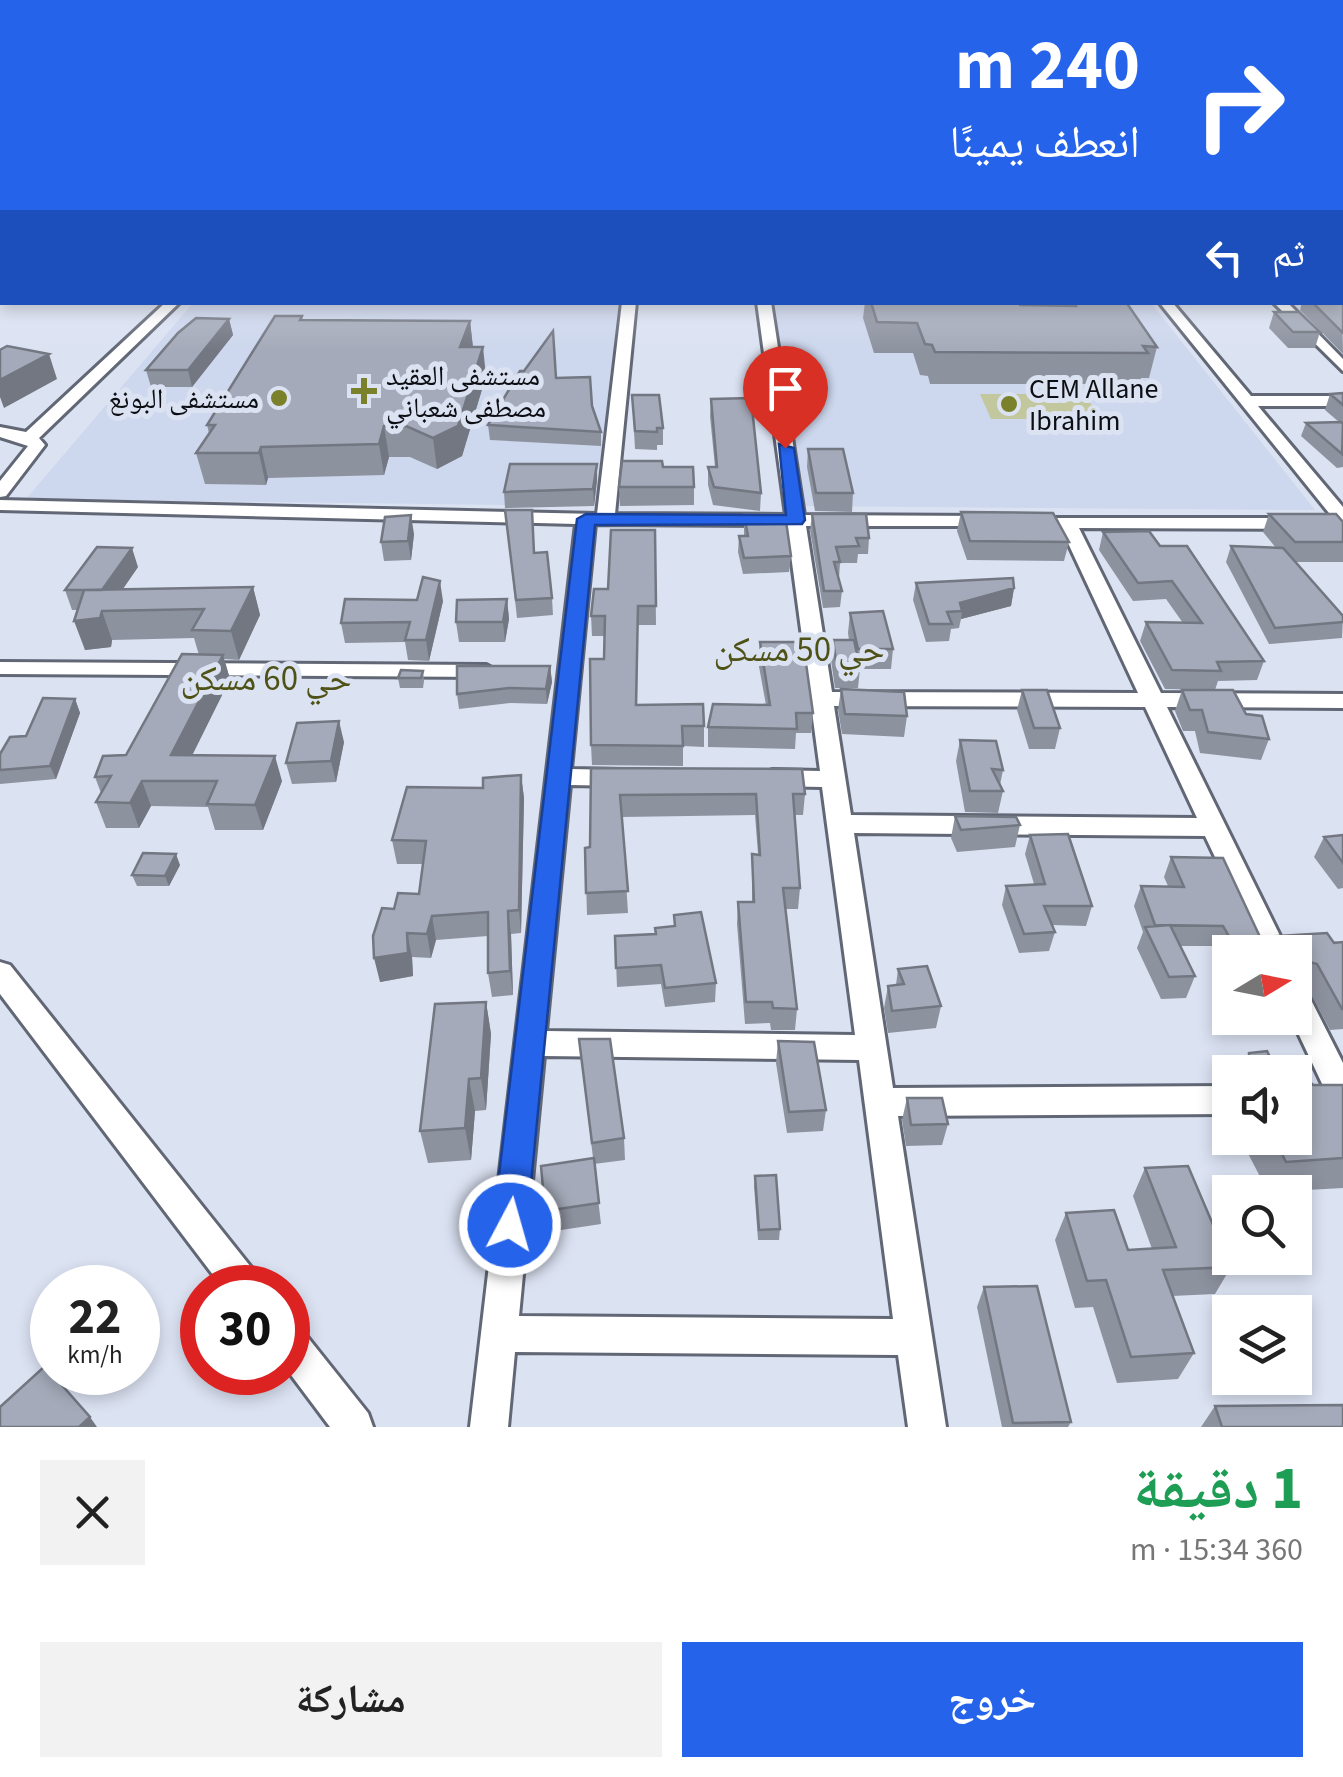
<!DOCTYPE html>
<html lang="ar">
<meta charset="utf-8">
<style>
:root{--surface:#fff;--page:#f2f2f2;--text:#222;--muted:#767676;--accent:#2563eb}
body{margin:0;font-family:"Source Sans 3","Noto Naskh Arabic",sans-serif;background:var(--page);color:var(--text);direction:rtl;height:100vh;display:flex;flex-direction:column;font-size:38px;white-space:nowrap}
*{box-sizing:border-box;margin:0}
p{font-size:32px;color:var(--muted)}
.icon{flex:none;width:55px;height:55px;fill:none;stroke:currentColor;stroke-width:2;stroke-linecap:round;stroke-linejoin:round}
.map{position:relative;height:1427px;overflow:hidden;direction:ltr}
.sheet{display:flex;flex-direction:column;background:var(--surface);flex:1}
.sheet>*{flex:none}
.guide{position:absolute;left:0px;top:0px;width:1345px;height:305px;box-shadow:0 5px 15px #0003;direction:rtl;background:#2563eb;color:#fff;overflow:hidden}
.needle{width:65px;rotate:80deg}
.fabs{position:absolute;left:1212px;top:935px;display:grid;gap:20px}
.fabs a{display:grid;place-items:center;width:100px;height:100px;border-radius:0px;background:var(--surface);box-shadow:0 5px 15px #0003;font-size:50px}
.speed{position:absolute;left:30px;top:1265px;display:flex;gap:20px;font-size:50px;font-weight:700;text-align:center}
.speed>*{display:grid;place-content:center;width:130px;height:130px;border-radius:50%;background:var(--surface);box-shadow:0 5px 15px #0003;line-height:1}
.speed small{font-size:25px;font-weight:400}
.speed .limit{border:15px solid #d22;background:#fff;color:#111}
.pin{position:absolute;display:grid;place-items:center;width:85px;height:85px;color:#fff;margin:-102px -42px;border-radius:50% 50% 50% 0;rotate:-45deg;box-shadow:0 0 10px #0007}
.pin .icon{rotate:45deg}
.me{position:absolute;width:110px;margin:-55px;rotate:6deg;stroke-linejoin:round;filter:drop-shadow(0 0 8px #0008)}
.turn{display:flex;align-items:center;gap:35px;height:210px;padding:0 40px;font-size:45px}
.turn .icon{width:130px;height:130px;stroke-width:2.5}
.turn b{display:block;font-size:70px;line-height:85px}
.then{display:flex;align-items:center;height:95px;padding:0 40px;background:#0003;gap:20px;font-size:38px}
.round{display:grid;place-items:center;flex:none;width:105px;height:105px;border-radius:0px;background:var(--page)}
.head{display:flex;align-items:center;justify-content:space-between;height:170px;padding:0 40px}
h1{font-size:60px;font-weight:700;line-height:75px;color:#1e9e55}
.primary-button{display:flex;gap:20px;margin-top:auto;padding:20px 40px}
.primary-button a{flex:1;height:115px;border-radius:0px;background:var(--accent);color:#fff;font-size:40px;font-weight:700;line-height:115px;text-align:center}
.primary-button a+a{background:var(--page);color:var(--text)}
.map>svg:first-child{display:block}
.built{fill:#cdd7ed}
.green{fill:#c3c79d}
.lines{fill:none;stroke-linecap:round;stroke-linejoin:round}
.minor-casing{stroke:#626775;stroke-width:6}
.secondary-casing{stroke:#626775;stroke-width:6}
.minor{fill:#fff;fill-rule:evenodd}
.secondary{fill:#fff;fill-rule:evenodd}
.wall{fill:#8d929f}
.shaded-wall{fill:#737782}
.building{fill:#a4aab9;stroke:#737782;stroke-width:2.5}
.route{fill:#2563eb;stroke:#184099;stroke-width:2.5}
.poi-dot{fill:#7b802a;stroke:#dbe2f2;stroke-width:4}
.labels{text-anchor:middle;stroke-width:10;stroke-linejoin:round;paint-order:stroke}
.far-poi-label{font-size:28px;fill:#0c0e13;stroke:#dbe2f2;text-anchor:start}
.neighbourhood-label{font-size:35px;fill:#4f5217;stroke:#dbe2f2}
</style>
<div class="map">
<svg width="1343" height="1427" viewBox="0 0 1343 1427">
<rect width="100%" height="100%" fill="#dbe2f2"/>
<!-- built -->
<path class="built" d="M193,303H622L595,506L26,499Z
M772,303H1151L1315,510L803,506Z"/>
<!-- green -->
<path class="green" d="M980,394H1085L1100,419H991Z"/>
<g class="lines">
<!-- minor casing -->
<g class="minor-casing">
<path id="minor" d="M0,185H2V191H0Z
M1342,282H1343V290H1342Z
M166,302H180L39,438L45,445L6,496L0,497V481L28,446L0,437V427L26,432Z
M622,302H636L615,514L786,515L757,302H771L804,515L986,516L995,521L986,526H806L832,692L1138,693L1061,528L1028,527L1019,522L1022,518H1333L1159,302H1172L1251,396H1343V406H1258L1343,507V529L1079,528L1161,693L1343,694V708L1167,707L1288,952H1260L1205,836L854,833L893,1088L1230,1086V1114L898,1116L946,1427H908L898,1355L515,1352L508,1427H470L576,524L0,510V500L597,514ZM595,524L787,525L820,771L772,770L760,778L772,786L822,787L855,1035L546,1031L570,785L620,786L632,778L620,770L571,769ZM834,706L1145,707L1197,818L851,815ZM544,1056L859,1060L893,1319L519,1316Z
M1273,302H1287L1343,359V371Z
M0,662L486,665L497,671L486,677L0,674Z
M0,962L10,965L258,1276L263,1288H223L0,994Z
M1295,984L1305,988L1343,1063V1109L1332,1105L1291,1018H1295Z
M288,1324L301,1329L368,1413L373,1427H330L288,1371Z"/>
</g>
<!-- secondary casing -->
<g class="secondary-casing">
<path id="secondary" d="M0,171H2V179H0Z
M1342,178H1343V188H1342Z"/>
</g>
<!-- minor -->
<use href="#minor" class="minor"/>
<!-- secondary -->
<use href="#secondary" class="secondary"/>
</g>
<!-- wall -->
<path class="wall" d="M1342,295L1343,354L1300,310L1302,302H1342Z
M865,302H1018L1020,305L1057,306L1058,302H1126L1157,347L1149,378H1141L1140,384H930L928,376L920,375L913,353H874L863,318Z
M1274,312L1320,332L1315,348H1288L1269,328Z
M302,316L303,320L470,321L473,347L486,376L462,456L437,469L410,457H389L384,475L268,478L266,485L205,484L196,453L209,433L207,425Z
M229,319L233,335L192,387H151L146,370Z
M524,371L556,378L592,406L601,432V446L490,440L488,425Z
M1343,393V467L1337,468L1301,436L1306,423L1339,422L1325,410L1330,394Z
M632,395L663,428V445H657V450L635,449Z
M711,399L761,493L760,511L713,505L708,485V467H715L710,416Z
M808,449L853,493L852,512L815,511L807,467Z
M597,464V480L594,506L505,508L504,492Z
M663,467L694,487V505L620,506L619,487Z
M505,510L535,553L552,598L553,615L517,618Z
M961,512L1069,542L1064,561L967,560L957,531Z
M744,514L791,556L789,572L743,574L738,552L739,536H744Z
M812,514L869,538L868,554H858L857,563H840L839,578L842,591L840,607L823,608L810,530Z
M1269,514L1343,522V562H1295L1343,616L1342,638L1269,644L1226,562L1231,546L1276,548L1263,532Z
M655,530L656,625H638L637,705L704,726V747L683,746V766L592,765L591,745L604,659L605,636H592L591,616L608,589Z
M1103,532L1160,546L1264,661L1257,680L1218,681L1215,690L1165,689L1140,641L1146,622L1183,623L1166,599L1133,601L1099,550Z
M414,534L411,560L384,561L381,542Z
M138,567L123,589L253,587L260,615L239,660L224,659L230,679L192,755L282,781L263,830H215L208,807L151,806L139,828H106L96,802L101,793L95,777L126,755L199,655L194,638L112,640L111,647L85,650L78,610H72L65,590Z
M916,583L1014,588L1011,606L961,619L959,628L951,629L949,641L926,642L913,600Z
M507,599L509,619L505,642H459L456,622Z
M443,601L429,661L408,660L405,642L345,643L341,623Z
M850,613L893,649L891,669H860L858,688H835L831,660L833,640H849L848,633Z
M760,642L813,713L811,733H796L795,749L708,747V727L766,705L758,661Z
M550,666L552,682L547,704L511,703L459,709L457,694Z
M423,671L424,681L423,688H400L398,678Z
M841,689L907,716L904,737L842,734L838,710Z
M1022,690L1060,728L1055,749H1029L1017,710Z
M1182,690L1246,714L1269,739L1261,760L1200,753L1195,731H1183L1175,711Z
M75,699L80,713L56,779L0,784V754Z
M960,740L1003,770L1000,785L1003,791L998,813L965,812L956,761Z
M344,742L336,782L292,784L286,763Z
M591,768L805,794L803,815H794L800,888L798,909H786L797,1009L795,1030H771L770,1023L745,1024L737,924L738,902H752V854H758L755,815L622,817L628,913L587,915L585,848L590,847Z
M521,775L524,798L521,933L511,934L513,995L492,997L488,973V936L436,940L431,958L412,957L413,976L380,982L394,909L419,894L423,864H397L392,840L483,788Z
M955,816L1020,825L1015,847L957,852L951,838Z
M1030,835L1092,906L1086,926L1052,925L1055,932L1049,951L1019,953L1002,905L1006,886L1034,884L1025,854Z
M1343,835V888L1338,889L1314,857L1324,837Z
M1171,857L1260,937L1343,942V1029L1330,1030L1306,985L1297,982L1295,985V952H1230V975L1215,946H1180L1195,976L1186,998L1161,999L1137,948L1143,932L1134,906L1141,886H1168L1164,877Z
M180,865L169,886H137L132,875Z
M674,915L716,983L715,1002L665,1007L661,984L617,987L615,936L656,934L674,926Z
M898,969L941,1006L936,1028L888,1033L884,1008L888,986L896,985Z
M486,1002L491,1034L486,1110L475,1111L471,1160L428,1163L420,1131Z
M579,1039L624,1138L625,1160L594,1164L601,1224L548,1232L545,1211L593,1158Z
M778,1041L826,1110L823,1131L787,1133L776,1063Z
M1267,1051L1271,1059L1309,1057V1081L1313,1085H1343V1188L1268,1192L1240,1138H1295V1072H1239L1249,1053Z
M1230,1087L1231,1138H1224L1215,1118Z
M907,1098L948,1124L942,1145L906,1146L902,1120Z
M1145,1168L1231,1267L1215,1294L1172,1296L1194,1353L1178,1379L1117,1383L1093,1307L1075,1308L1055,1240L1066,1213L1128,1250L1152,1249L1133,1196Z
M755,1176L780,1229L779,1240H758L754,1186Z
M984,1287L1071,1422L1068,1427H1002L977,1307Z
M1215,1406L1343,1427H1201Z"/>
<!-- shaded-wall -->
<path class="shaded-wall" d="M229,319L233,335L192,387L188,370Z
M470,321L473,348L460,347Z
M483,347L486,376L462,456L437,469L433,438Z
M49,354L57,379L4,408L0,397V380Z
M384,426L389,457L384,475L379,444Z
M261,447L268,478L266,485L259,453Z
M597,464V480L594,506L593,489Z
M411,515L414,534L411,560L408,541Z
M132,548L138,567L108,610L101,591Z
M440,581L443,601L429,661L426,640Z
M253,587L260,615L239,660L231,631Z
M1014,588L1011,606L961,619L962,611L960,603Z
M507,599L509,619L505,642L503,622Z
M102,611L112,640L111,647L85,650L74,621Z
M223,655L230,679L180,780L171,755Z
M550,666L552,682L547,704L546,689Z
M75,699L80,713L56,779L50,766Z
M339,721L344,742L336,782L331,761Z
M275,756L282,781L263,830L255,805Z
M521,775L524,798L521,933L519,910Z
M142,781L151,806L139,828L130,803Z
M176,854L180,865L169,886L165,876Z
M508,911L511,934L513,995L510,971Z
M432,916L436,940L431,958L427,934Z
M407,933L412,957L413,976L380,982L374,958Z
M486,1002L491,1034L486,1110L481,1078Z
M469,1079L475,1111L471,1160L465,1128Z
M90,1417L97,1427H79Z"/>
<!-- building -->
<path class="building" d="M1342,295H1343V333L1312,302H1342Z
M871,302H1018L1020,305L1076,306L1074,302H1126L1157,347L1143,346L1148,353L935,352L932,345L925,344L917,323L877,322Z
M1274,312H1299L1320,332H1293Z
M275,316H302L300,320L470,321L460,347H483L458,426L433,438L406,426H384L379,444L261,447L259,453H196L215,425H207Z
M196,318L229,319L188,370H146L178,333Z
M553,331L556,378L590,377L592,406L601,432L488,425L520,371H524Z
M7,346L49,354L0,380V350Z
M1343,393V405L1330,394Z
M632,395H659L663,428H657V432L635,431Z
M751,398L761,493L714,487L708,467H717L711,399Z
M1341,422L1343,424L1342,454L1306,423Z
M808,449H843L853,493H816Z
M622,461H662L663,467H693L694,487H619Z
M510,464H597L593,489L504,492Z
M505,510H532L534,553L547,552L552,598L516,600Z
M961,512L1053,513L1069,542L970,541Z
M744,514H785L791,556L744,558L739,536H748Z
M812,514H866L869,538H856L859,546L836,547L840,562H834L842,591H824Z
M1269,514H1336L1343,522V542H1295Z
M411,515L408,541L381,542L385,517Z
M611,530H655L656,606H638L636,705L703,704L704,726H682L683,746L591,745L590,659H604L605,616H591L594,589H608Z
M1149,531L1160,546H1187L1264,661L1217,662L1221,671L1172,670L1146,622L1202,623L1172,581L1138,583L1103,532Z
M1231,546L1283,548L1343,616V622L1275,628Z
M97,547L132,548L102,590H65Z
M423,577L440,581L426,640H405L410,622L341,623L345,599L417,600Z
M1013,578L1014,588L960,603L962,611L947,612L952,624H929L916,583Z
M253,587L231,631L192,630L204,609L102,611L100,618L74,621L84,590Z
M507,599L503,622H456L457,600Z
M883,611L893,649H858L850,613Z
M833,640H854L860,668H837Z
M760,642H803L813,713H796L797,729L708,727L713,704L770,705Z
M182,654L223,655L171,755L275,756L255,805L207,804L217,781H142L130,803L96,802L111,776L95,777L103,756L126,755Z
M457,666H550L546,689L509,688L457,694Z
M401,670L423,671L421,678H398Z
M841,689L904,692L907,716L845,714Z
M1022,690H1047L1060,728H1034Z
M1182,690H1233L1246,714L1262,716L1269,739L1208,732L1202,710H1190Z
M43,698L75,699L50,766L0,770V754L10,737L26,736Z
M339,721L331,761L286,763L297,723Z
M960,740L996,741L1003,770L992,769L1003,791H970Z
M591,768L802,769L805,794H793L800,888H783L797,1009L773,1008L772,1002H746L738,902H754L752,854L760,855L756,794L620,795L628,891L586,893L585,848L590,847Z
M521,775L519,910L508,911L510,971L488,973V912L432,916L427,934L407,933L408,953L374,958L373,936L382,908L394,909L398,893L419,894L426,841L392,840L407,787L483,788V778Z
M955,816L1016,817L1020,825L961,830Z
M1068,834L1092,906H1044L1055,932L1024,934L1006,886L1045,884L1030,835Z
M1343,835V863L1324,837Z
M143,853L176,854L165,876L132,875Z
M1171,857L1223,858L1260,937L1327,933L1334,943L1343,942V1009H1342L1317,964L1303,960L1301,972H1295V952H1238L1223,926L1155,925L1141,886L1184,887Z
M701,912L716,983L665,988L661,965L616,968L615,936L656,934L655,928L675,926L674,915Z
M1170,925L1195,976L1169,977L1145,927Z
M927,966L941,1006L892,1011L888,986L904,984L898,969Z
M486,1002L481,1078L469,1079L465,1128L420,1131L435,1004Z
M579,1039H610L624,1138L592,1143Z
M778,1041L814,1042L826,1110L789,1112Z
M1267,1051L1271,1059L1309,1057V1081L1313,1085H1343V1158L1286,1162L1274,1138H1295V1072H1249V1053Z
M907,1098H942L948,1124L911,1125Z
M594,1158L599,1203L545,1211L541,1166Z
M1188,1166L1231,1267L1163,1270L1194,1353L1131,1357L1106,1280L1087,1281L1066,1213L1114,1210L1128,1250L1176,1247L1145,1168Z
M776,1175L780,1229L759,1230L755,1176Z
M1037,1286L1071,1422L1013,1423L984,1287Z
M45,1366L90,1417L79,1427H0V1407Z
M1343,1405V1427H1222L1215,1406Z"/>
<!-- sky -->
<linearGradient id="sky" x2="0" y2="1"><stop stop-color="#7aa2d4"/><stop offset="0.43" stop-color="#eff2f9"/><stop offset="1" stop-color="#eff2f9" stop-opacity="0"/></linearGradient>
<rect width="1343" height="352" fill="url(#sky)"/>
<!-- route -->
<path class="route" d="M779,444L794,448L805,520L802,524L595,525L527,1225L522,1237L510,1241L498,1237L493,1225L577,519L586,514L786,515Z"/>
<!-- markers -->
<g class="poi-dot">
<path d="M359 376h10v10h10v10h-10v10h-10v-10h-10v-10h10z"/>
<circle cx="279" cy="398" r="10"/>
<circle cx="1009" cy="404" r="10"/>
</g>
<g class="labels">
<!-- far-poi labels -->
<g class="far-poi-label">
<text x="386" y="385">مستشفى العقيد<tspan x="386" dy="32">مصطفى شعباني</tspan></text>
<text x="1029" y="398">CEM Allane<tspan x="1029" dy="32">Ibrahim</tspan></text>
<text x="259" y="408" text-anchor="end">مستشفى البونغ</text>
</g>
<!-- neighbourhood labels -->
<g class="neighbourhood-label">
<text x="799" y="661">حي 50 مسكن</text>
<text x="266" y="690">حي 60 مسكن</text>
</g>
</g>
</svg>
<div class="fabs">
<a><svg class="needle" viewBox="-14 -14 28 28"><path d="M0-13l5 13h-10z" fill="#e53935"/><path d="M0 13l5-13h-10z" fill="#767676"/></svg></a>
<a><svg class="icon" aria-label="sound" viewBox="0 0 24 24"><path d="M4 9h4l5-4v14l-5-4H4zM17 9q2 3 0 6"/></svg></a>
<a><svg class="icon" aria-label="search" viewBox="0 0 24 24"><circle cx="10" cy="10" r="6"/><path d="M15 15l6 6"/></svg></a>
<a><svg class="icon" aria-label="layers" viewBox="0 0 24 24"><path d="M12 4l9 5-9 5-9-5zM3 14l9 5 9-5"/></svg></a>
</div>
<div class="speed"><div>22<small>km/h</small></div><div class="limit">30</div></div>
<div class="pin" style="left:785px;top:448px;background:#d93025"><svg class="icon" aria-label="arrive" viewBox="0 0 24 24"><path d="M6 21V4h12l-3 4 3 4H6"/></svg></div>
<svg class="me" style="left:510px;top:1225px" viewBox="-20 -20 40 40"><circle r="17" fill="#2563eb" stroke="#fff" stroke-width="3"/><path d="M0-11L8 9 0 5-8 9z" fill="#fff"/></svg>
<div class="guide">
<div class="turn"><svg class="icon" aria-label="right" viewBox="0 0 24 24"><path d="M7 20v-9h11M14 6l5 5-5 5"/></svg><div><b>240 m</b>انعطف يمينًا</div></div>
<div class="then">ثم<svg class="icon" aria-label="left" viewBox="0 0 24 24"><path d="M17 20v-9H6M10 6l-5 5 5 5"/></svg></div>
</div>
</div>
<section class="sheet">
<div class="head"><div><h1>1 دقيقة</h1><p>360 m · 15:34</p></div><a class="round"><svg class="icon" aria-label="close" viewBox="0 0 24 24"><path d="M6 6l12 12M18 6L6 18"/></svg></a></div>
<div class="primary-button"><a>خروج</a><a>مشاركة</a></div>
</section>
